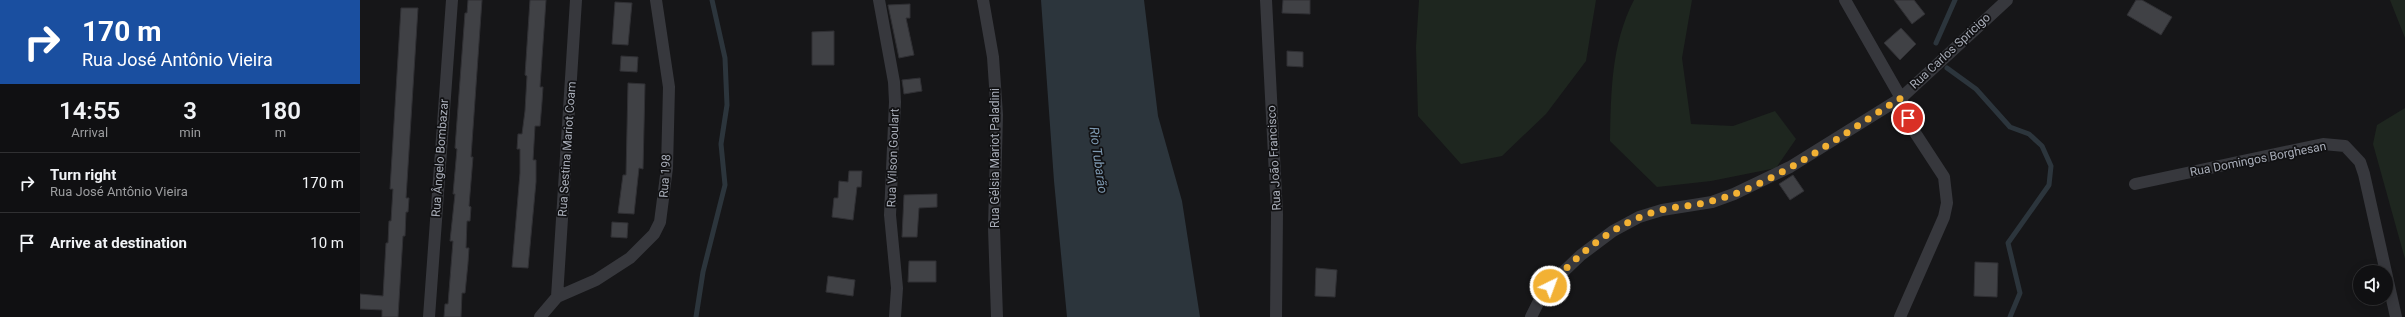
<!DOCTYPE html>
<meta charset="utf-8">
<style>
:root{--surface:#101012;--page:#1e1e20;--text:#f1f3f6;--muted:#9c9d9f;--line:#303032}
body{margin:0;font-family:Roboto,sans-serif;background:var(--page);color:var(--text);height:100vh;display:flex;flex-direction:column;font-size:15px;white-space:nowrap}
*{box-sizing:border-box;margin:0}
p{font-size:13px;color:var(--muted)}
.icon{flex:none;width:22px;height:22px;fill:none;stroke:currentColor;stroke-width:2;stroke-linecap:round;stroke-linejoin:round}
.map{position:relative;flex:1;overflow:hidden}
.details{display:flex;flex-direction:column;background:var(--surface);width:360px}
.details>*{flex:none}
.top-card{background:#1a4fa0;color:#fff;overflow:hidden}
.fabs{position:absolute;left:1993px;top:265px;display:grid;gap:8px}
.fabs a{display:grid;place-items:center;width:40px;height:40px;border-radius:50%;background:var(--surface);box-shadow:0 2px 10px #0003,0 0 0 1px var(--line);font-size:20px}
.pin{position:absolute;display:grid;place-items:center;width:34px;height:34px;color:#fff;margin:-17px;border:2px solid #fff;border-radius:50%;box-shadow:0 1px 4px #0007}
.me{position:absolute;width:44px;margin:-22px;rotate:42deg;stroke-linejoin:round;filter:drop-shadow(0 0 3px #0008)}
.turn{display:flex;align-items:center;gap:14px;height:84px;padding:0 16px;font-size:18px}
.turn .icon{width:52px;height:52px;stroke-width:2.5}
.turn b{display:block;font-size:28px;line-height:34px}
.eta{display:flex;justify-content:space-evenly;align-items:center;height:68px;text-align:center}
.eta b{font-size:24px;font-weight:600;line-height:28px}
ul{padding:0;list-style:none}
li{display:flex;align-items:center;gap:12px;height:60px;padding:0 16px;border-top:1px solid var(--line)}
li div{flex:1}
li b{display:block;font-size:15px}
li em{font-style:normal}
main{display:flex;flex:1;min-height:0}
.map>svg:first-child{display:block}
.green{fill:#1e261f}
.water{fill:#2c353c}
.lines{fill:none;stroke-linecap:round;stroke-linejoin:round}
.stream{stroke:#2c353c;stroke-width:5}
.building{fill:#404145;stroke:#303034}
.street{stroke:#37383d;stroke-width:12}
.route{stroke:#f2b134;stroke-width:7;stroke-dasharray:0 12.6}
.labels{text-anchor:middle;stroke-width:3.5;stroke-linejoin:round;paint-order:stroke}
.street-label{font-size:12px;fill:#a8adb8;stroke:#111113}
.water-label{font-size:13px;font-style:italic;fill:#7f9bb3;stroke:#111113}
</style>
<main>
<section class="details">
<div class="top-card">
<div class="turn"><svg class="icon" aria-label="right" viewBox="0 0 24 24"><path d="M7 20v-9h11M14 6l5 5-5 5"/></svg><div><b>170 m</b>Rua José Antônio Vieira</div></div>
</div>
<div class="eta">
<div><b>14:55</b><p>Arrival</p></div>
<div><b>3</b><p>min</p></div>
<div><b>180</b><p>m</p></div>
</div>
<ul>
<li><svg class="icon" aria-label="right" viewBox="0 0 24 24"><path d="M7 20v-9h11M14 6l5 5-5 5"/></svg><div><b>Turn right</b><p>Rua José Antônio Vieira</p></div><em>170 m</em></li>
<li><svg class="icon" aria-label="arrive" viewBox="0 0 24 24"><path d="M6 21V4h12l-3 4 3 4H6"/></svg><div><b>Arrive at destination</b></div><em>10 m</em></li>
</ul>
</section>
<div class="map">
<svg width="2045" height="317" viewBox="0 0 2045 317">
<rect width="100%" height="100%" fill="#161618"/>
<!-- green -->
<path class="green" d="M1059,0H1236L1226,61L1186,114L1142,156L1101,164L1058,116L1056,47Z
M1274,0H1332L1322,58L1331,124L1373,126L1415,111L1436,139L1416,168L1351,181L1297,187L1250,141C1251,93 1251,44 1274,0Z
M2030,0H2045V38Z
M2045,108V259L2013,144L2017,125Z"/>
<!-- water -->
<path class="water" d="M681,0H784L798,116L822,201L840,317H707L694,181Z"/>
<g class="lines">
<!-- stream -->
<path class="stream" d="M1576,43L1595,0
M1587,68L1616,89L1650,127L1669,134L1682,146L1691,166L1689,185L1648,243L1660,293L1650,317
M336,317L343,272L365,185L361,144L367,105L365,58L352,0"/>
</g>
<!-- building -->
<path class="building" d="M108,0H122L111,157H113L109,206L111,207L110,221H107L106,248H109L108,263L105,293H102L101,317H84L85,304H88L93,241H90L95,194H93L97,149L95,148L105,13H107Z
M170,0H186L180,87H183L182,102L180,126H175L173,160H176V182L168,268L152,267L160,173V149H157L158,134H162L165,111L167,76L165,75Z
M923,0H950V14L922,13Z
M1534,0H1554L1565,14L1552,24Z
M1776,0H1782L1812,17L1801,35L1767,15Z
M255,2L272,3L268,45L252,44Z
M550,4V18H546L554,55L539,58L528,5Z
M41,8H58L46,198H49L48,212H46L45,236H43L38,317H22V310L0,309V294L23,296L26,243H28L29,221H31L33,189H30Z
M1541,28L1556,44L1540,60L1524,43Z
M474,31V65H452V32Z
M927,51L943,52V67L927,66Z
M261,56L278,57L277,72L260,71Z
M560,78L562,91L544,94L542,80Z
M268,83L285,84L283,169L279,168L274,214L258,213L263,175H266Z
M489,171H502L501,187H497L493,220L472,217L474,198H478L479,181L488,182Z
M1433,175L1444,191L1430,200L1419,184Z
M577,194V207L559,208L557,237H542L544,195Z
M252,222L268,223L267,238L251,237Z
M549,261H576V282H548Z
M1615,262L1638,263L1637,297L1614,296Z
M956,268L977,270L975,297L955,296Z
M468,276L495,280L493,296L466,292Z"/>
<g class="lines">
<!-- street -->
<path class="street" d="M519,0L534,82L535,102L530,215L537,288L535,317
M623,0L633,57L637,115L634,228L637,317
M906,0L917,214L916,317
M1485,0L1541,98L1552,128L1584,177L1587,203L1584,217L1540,317
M1775,184L1963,144L1985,146L2000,162L2004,174L2036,317
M197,297L216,0
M69,317L92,0
M180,317L197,297L236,280L270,258L294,234L300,222L307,168L309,87L296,0
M1171,317L1181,297L1199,276L1221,255L1253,231L1279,217L1302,210L1352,202L1374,194L1430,167L1541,98L1647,0"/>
</g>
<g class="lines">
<!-- route -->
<path class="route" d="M1190,286C1218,253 1258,221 1301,210C1318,206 1335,206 1352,201C1368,197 1383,191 1398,184C1448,161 1494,127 1541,98L1548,118"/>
</g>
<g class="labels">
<!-- street labels -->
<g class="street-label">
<text transform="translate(1590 51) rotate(-43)" y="4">Rua Carlos Spricigo</text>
<text transform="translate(207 149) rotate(-86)" y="4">Rua Sestina Mariot Coam</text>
<text transform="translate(80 158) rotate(-86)" y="4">Rua Ângelo Bombazar</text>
<text transform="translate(533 158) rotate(-88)" y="4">Rua Vilson Goulart</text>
<text transform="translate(635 158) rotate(-90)" y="4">Rua Gélsia Mariot Paladini</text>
<text transform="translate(914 158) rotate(-93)" y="4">Rua João Francisco</text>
<text transform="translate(1898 159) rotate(-11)" y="4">Rua Domingos Borghesan</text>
<text transform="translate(305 176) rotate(-86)" y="4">Rua 198</text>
</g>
<!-- water labels -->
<g class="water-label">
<text transform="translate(739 160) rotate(82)" y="5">Rio Tubarão</text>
</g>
</g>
</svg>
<div class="fabs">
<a><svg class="icon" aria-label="sound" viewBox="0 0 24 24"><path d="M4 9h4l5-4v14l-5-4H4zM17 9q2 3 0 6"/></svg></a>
</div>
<div class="pin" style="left:1548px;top:118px;background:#d93025"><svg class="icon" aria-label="arrive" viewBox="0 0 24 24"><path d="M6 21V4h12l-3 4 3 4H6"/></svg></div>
<svg class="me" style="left:1190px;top:286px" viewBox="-20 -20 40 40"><circle r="17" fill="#f2b134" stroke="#fff" stroke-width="3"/><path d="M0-11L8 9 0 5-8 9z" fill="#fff"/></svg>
</div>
</main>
